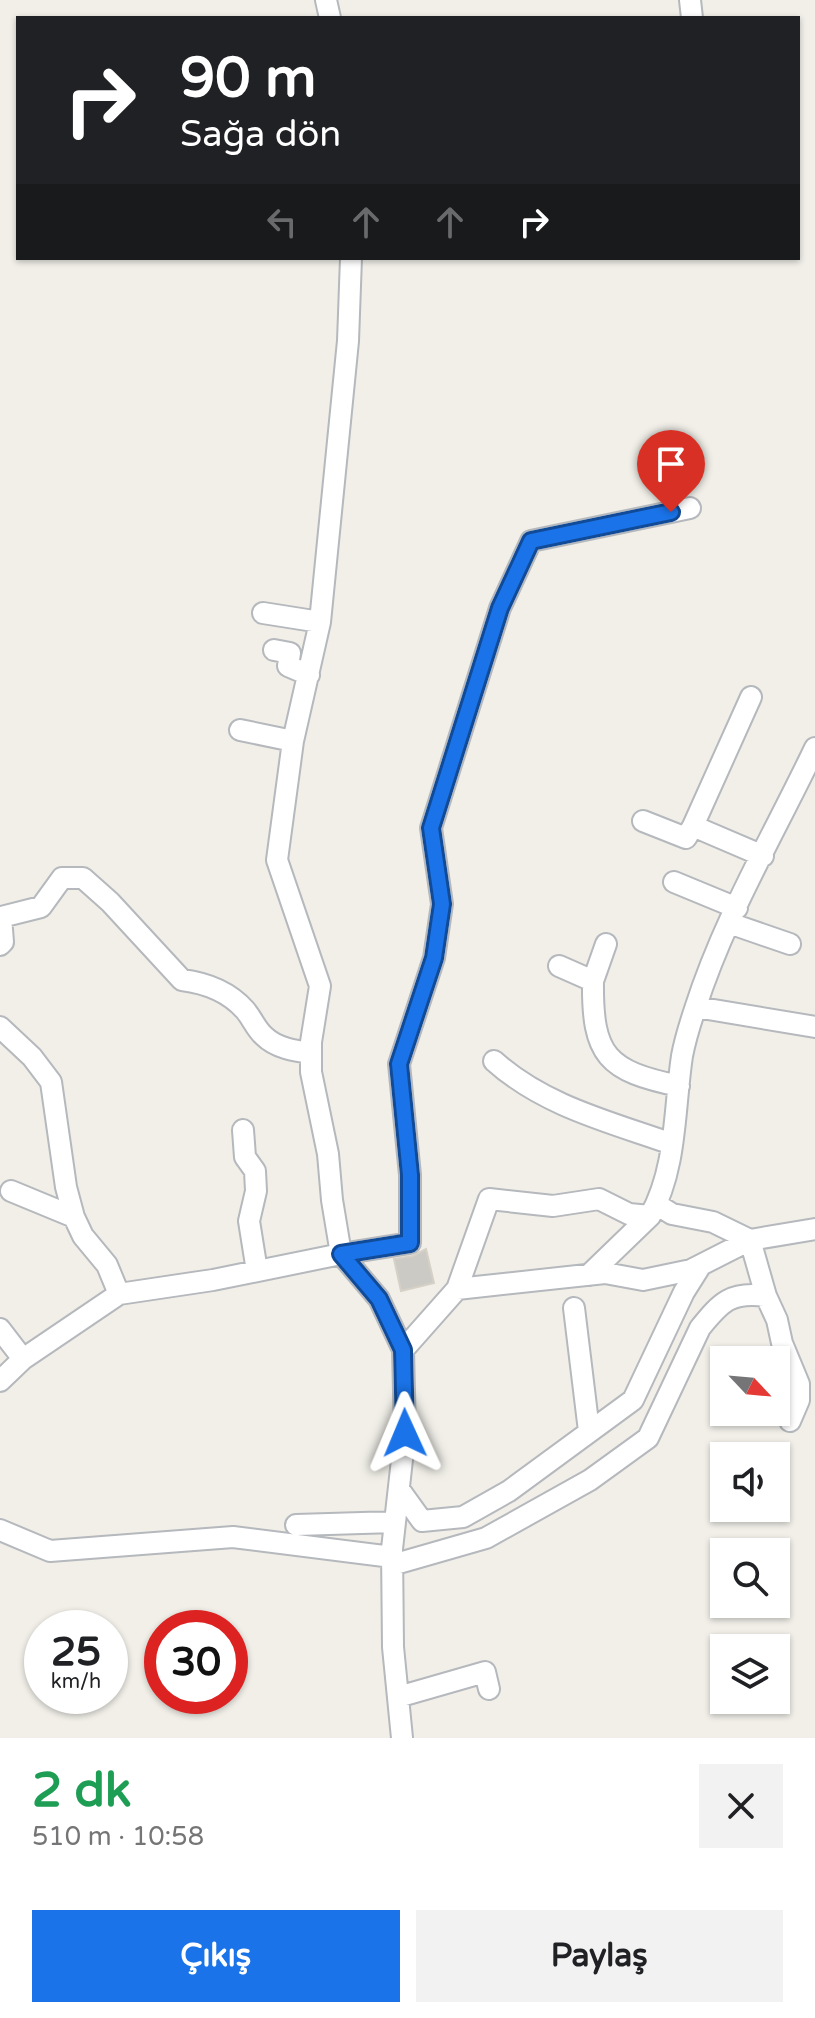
<!DOCTYPE html>
<html lang="tr">
<meta charset="utf-8">
<style>
:root{--surface:#fff;--page:#f2f2f2;--text:#202124;--muted:#757577;--accent:#1a73e8}
body{margin:0;font-family:"Varela Round",sans-serif;background:var(--page);color:var(--text);height:100vh;display:flex;flex-direction:column;font-size:30px;white-space:nowrap}
*{box-sizing:border-box;margin:0}
p{font-size:26px;color:var(--muted)}
.icon{flex:none;width:44px;height:44px;fill:none;stroke:currentColor;stroke-width:2;stroke-linecap:round;stroke-linejoin:round}
.map{position:relative;height:1738px;overflow:hidden}
.panel{display:flex;flex-direction:column;background:var(--surface);flex:1}
.panel>*{flex:none}
.hud{position:absolute;left:16px;top:16px;width:784px;height:244px;border-radius:0px;box-shadow:0 2px 6px #0004;background:#202124;color:#fff;overflow:hidden}
.needle{width:52px;rotate:116deg}
.tools{position:absolute;left:710px;top:1346px;display:grid;gap:16px}
.tools a{display:grid;place-items:center;width:80px;height:80px;border-radius:0px;background:var(--surface);box-shadow:0 2px 6px #0004;font-size:40px}
.speed{position:absolute;left:24px;top:1610px;display:flex;gap:16px;font-size:40px;font-weight:700;text-align:center}
.speed>*{display:grid;place-content:center;width:104px;height:104px;border-radius:50%;background:var(--surface);box-shadow:0 2px 6px #0004;line-height:1}
.speed small{font-size:20px;font-weight:400}
.speed .limit{border:12px solid #d22;background:#fff;color:#111}
.pin{position:absolute;display:grid;place-items:center;width:68px;height:68px;color:#fff;margin:-82px -34px;border-radius:50% 50% 50% 0;rotate:-45deg;box-shadow:0 0 8px #0007}
.pin .icon{rotate:45deg}
.me{position:absolute;width:88px;margin:-44px;rotate:359deg;stroke-linejoin:round;filter:drop-shadow(0 0 6px #0008)}
.turn{display:flex;align-items:center;gap:28px;height:168px;padding:0 32px;font-size:36px}
.turn .icon{width:104px;height:104px;stroke-width:2.5}
.turn b{display:block;font-size:56px;line-height:68px}
.lanes{display:flex;align-items:center;height:76px;padding:0 32px;background:#0003;justify-content:center;gap:40px;direction:ltr}
.lanes .off{opacity:.35}
.round{display:grid;place-items:center;flex:none;width:84px;height:84px;border-radius:0px;background:var(--page)}
.overview{display:flex;align-items:center;justify-content:space-between;height:136px;padding:0 32px}
h1{font-size:48px;font-weight:800;line-height:60px;color:#1e9e55}
.primary-button{display:flex;gap:16px;margin-top:auto;padding:16px 32px}
.primary-button a{flex:1;height:92px;border-radius:0px;background:var(--accent);color:#fff;font-size:32px;font-weight:800;line-height:92px;text-align:center}
.primary-button a+a{background:var(--page);color:var(--text)}
.map>svg:first-child{display:block}
.building{fill:#cccac5;stroke:#d6d1c6;stroke-width:2}
.lines{fill:none;stroke-linecap:round;stroke-linejoin:round}
.minor-casing{stroke:#b5b8bc;stroke-width:24}
.minor{stroke:#fff;stroke-width:20}
.route-casing{stroke:#114b97;stroke-width:20}
.route{stroke:#1a73e8;stroke-width:14}
</style>
<div class="map">
<svg width="815" height="1738" viewBox="0 0 815 1738">
<rect width="100%" height="100%" fill="#f1efe8"/>
<!-- building -->
<path class="building" d="M426,1249L434,1283L401,1291L394,1259L413,1256Z"/>
<g class="lines">
<!-- minor casing -->
<g class="minor-casing">
<path id="minor" d="M326,0L330,18
M690,0L692,18
M263,613L320,622
M274,650L290,653L288,666L309,675
M240,730L293,741
M643,821L686,838L693,826L763,856
M693,826L751,697
M674,882L737,908
M729,923L790,944
M0,945L3,942L1,917L41,907L62,878H83L110,902L182,980C206,983 229,992 245,1010C252,1018 256,1029 264,1036C276,1048 295,1051 311,1053
M559,966L593,981C592,1056 607,1071 679,1086
M593,981L606,944
M696,1007L815,1027
M0,1027L32,1057L51,1082L66,1187L74,1217L83,1236L107,1265L119,1294L23,1359
M494,1061C544,1106 610,1122 672,1144
M243,1130L245,1157L255,1171L256,1191L249,1221L257,1271
M11,1191L74,1217
M656,1204L672,1214L713,1222L750,1240L766,1296L777,1320L782,1343L799,1384V1400L790,1421
M341,1254L410,1243V1175L399,1064L434,958L442,904L431,828L500,608L531,541L690,508
M341,1254L379,1299L403,1350L405,1433L392,1549L393,1647L402,1738
M589,1275L650,1216C677,1168 674,1109 682,1056C685,1040 690,1024 695,1009C724,918 774,834 815,748
M457,1289L605,1273L643,1280L691,1270L750,1240L815,1229
M119,1294L213,1280L341,1254L332,1200L328,1154L311,1072V1042L320,986L277,860L293,741L320,622L348,341L351,258
M574,1308L589,1431
M0,1329L23,1359L0,1381
M403,1350L457,1289L489,1199L553,1206L599,1199L629,1214L650,1216
M399,1489L422,1521L463,1517L509,1491L633,1400L684,1292L701,1265
M296,1525L395,1522
M0,1530L50,1551L233,1537L392,1557
M392,1565L486,1538L590,1480L648,1438L700,1328C721,1302 731,1291 766,1296
M398,1697L485,1672L489,1689"/>
</g>
<!-- minor -->
<use href="#minor" class="minor"/>
</g>
<g class="lines">
<!-- route casing -->
<g class="route-casing">
<path id="route" d="M405,1433L403,1350L379,1299L341,1254L410,1243V1175L399,1064L434,958L442,904L431,828L500,608L531,541L671,512"/>
</g>
<!-- route -->
<use href="#route" class="route"/>
</g>
</svg>
<div class="tools">
<a><svg class="needle" viewBox="-14 -14 28 28"><path d="M0-13l5 13h-10z" fill="#e53935"/><path d="M0 13l5-13h-10z" fill="#757577"/></svg></a>
<a><svg class="icon" aria-label="sound" viewBox="0 0 24 24"><path d="M4 9h4l5-4v14l-5-4H4zM17 9q2 3 0 6"/></svg></a>
<a><svg class="icon" aria-label="search" viewBox="0 0 24 24"><circle cx="10" cy="10" r="6"/><path d="M15 15l6 6"/></svg></a>
<a><svg class="icon" aria-label="layers" viewBox="0 0 24 24"><path d="M12 4l9 5-9 5-9-5zM3 14l9 5 9-5"/></svg></a>
</div>
<div class="speed"><div>25<small>km/h</small></div><div class="limit">30</div></div>
<div class="pin" style="left:671px;top:512px;background:#d93025"><svg class="icon" aria-label="arrive" viewBox="0 0 24 24"><path d="M6 21V4h12l-3 4 3 4H6"/></svg></div>
<svg class="me" style="left:405px;top:1433px" viewBox="-20 -20 40 40"><path d="M0-17L14 15 0 8-14 15z" fill="#1a73e8" stroke="#fff" stroke-width="4"/></svg>
<div class="hud">
<div class="turn"><svg class="icon" aria-label="right" viewBox="0 0 24 24"><path d="M7 20v-9h11M14 6l5 5-5 5"/></svg><div><b>90 m</b>Sağa dön</div></div>
<div class="lanes"><svg class="icon off" aria-label="left" viewBox="0 0 24 24"><path d="M17 20v-9H6M10 6l-5 5 5 5"/></svg><svg class="icon off" aria-label="ahead" viewBox="0 0 24 24"><path d="M12 20V5M6 11l6-6 6 6"/></svg><svg class="icon off" aria-label="ahead" viewBox="0 0 24 24"><path d="M12 20V5M6 11l6-6 6 6"/></svg><svg class="icon" aria-label="right" viewBox="0 0 24 24"><path d="M7 20v-9h11M14 6l5 5-5 5"/></svg></div>
</div>
</div>
<section class="panel">
<div class="overview"><div><h1>2 dk</h1><p>510 m · 10:58</p></div><a class="round"><svg class="icon" aria-label="close" viewBox="0 0 24 24"><path d="M6 6l12 12M18 6L6 18"/></svg></a></div>
<div class="primary-button"><a>Çıkış</a><a>Paylaş</a></div>
</section>
